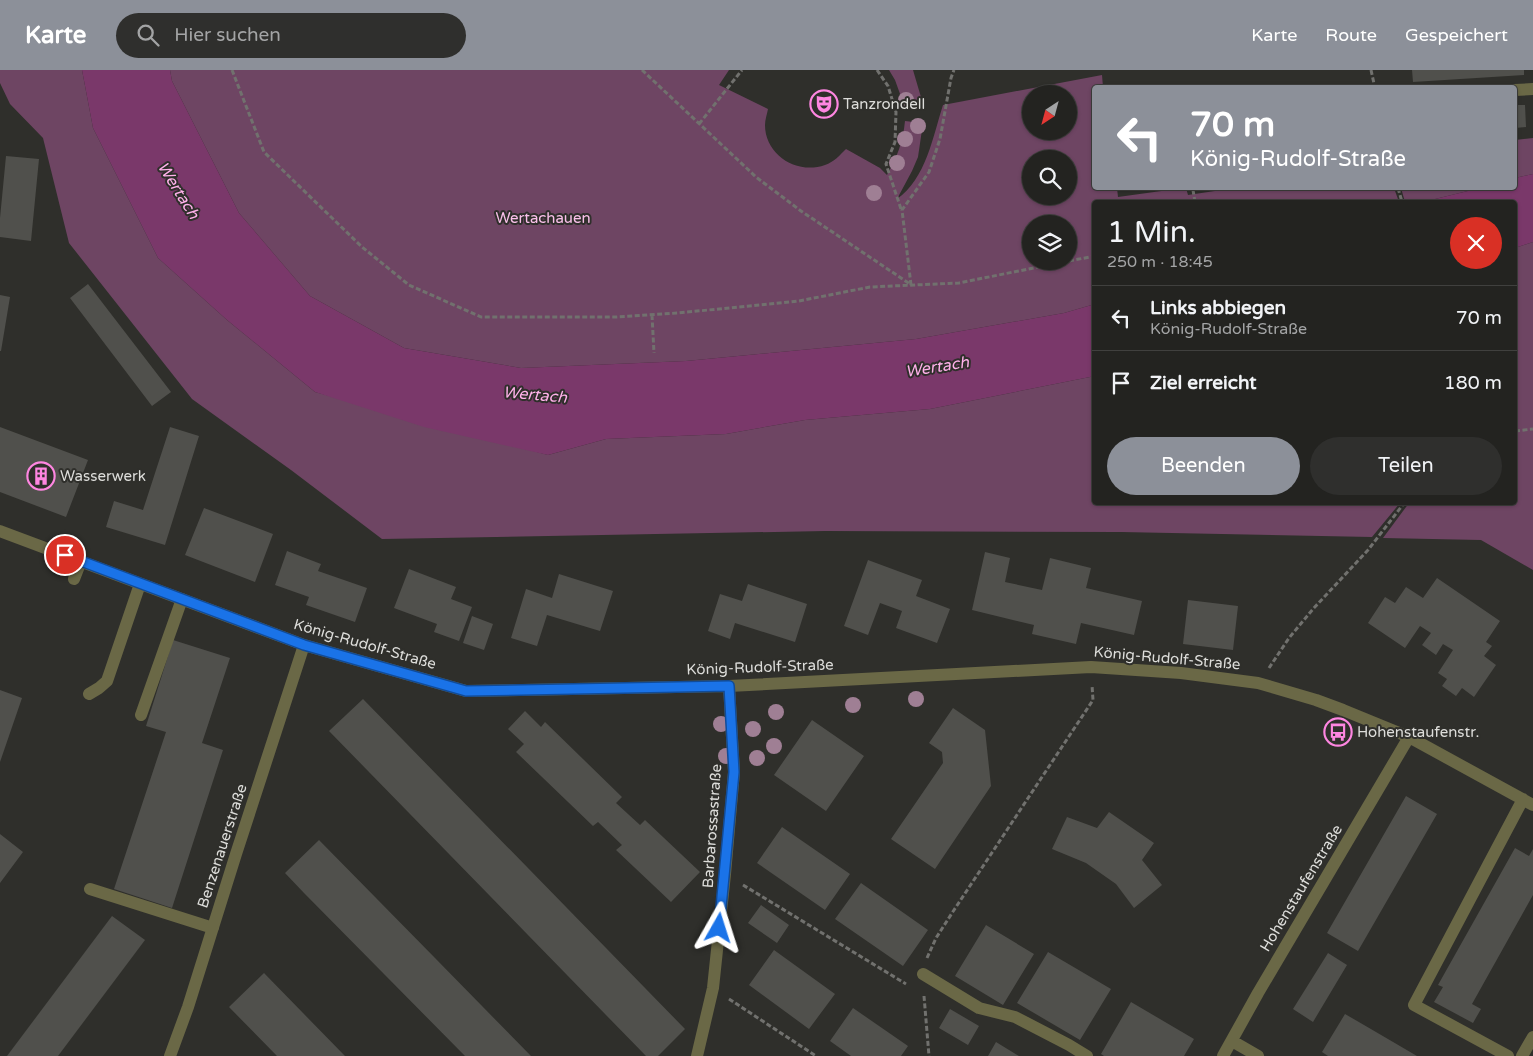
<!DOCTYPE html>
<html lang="de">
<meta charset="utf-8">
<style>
:root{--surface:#232320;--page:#2f2f2d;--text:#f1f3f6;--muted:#a3a4a5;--line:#40403e;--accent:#8c9099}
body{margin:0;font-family:"Varela Round",sans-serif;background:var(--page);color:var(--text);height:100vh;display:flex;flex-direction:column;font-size:19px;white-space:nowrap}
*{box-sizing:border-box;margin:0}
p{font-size:16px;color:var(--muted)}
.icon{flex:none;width:28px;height:28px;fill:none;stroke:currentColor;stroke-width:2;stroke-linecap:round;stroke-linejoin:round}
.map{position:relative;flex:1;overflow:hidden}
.panel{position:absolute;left:1092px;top:130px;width:425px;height:305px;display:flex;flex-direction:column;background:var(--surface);border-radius:5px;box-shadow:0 1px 4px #0004,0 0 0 1px var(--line)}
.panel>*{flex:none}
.hud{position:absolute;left:1092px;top:15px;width:425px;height:105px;border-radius:5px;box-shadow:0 1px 4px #0004,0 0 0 1px var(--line);background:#8c9099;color:#fff;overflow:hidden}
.needle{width:32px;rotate:216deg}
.controls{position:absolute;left:1022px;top:15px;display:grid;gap:10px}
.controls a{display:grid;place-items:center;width:55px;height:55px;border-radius:50%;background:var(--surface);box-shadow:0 1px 4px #0004,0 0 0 1px var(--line);font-size:25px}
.pin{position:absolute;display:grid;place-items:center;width:42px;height:42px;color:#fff;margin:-21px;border:2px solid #fff;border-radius:50%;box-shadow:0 1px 5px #0007}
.me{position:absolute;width:55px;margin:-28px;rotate:6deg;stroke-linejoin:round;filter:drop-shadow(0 0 4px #0008)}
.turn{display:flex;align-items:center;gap:18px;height:105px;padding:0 15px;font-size:22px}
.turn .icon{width:65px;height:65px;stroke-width:2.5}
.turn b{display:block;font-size:35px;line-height:42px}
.round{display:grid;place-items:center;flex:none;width:52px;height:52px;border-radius:26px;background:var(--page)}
.summary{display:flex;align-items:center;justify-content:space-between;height:85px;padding:0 15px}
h1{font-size:30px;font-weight:600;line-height:38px}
.action{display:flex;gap:10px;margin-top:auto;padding:10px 15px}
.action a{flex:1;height:58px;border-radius:30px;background:var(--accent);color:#fff;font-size:20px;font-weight:600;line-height:58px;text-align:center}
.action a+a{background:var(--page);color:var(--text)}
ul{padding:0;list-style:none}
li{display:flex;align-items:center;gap:15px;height:65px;padding:0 15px;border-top:1px solid var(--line)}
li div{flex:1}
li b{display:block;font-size:19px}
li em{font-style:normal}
header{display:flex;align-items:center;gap:30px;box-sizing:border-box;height:70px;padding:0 25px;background:var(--accent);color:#fff}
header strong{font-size:24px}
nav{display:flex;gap:28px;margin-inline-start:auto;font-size:18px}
.search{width:350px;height:45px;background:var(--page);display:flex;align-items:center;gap:12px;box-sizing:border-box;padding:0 18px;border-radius:28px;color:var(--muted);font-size:19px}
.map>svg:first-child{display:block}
.green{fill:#6e4563;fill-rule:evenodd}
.water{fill:#7a386a}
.building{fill:#50504c}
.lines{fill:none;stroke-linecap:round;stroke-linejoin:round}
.path{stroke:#71716e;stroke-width:3;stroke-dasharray:5 2.5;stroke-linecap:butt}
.minor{stroke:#6a6846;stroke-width:12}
.tree{fill:#9f7f94}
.route-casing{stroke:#114b97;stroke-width:12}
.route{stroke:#1a73e8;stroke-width:9}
.labels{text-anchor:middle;stroke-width:4;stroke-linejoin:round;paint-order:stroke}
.poi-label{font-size:15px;fill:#ddddda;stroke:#2f2f2b;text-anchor:start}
.park-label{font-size:15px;fill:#fac0ea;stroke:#2f2f2b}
.street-label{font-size:15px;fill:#ddddda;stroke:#2f2f2b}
.water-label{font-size:16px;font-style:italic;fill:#ffb1ea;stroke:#2f2f2b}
</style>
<header>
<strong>Karte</strong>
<div class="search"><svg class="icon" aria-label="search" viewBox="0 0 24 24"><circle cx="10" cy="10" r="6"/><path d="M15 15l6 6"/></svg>Hier suchen</div>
<nav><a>Karte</a><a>Route</a><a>Gespeichert</a></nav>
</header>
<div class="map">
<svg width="1533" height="986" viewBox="0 0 1533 986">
<rect width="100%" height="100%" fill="#2f2f2b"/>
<!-- green -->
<path class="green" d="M0,0H82L93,58L158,188L227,250L315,322L548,385L606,369L726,364L805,350L930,339L1095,306V432L1400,433L1372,467L1121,462L825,461L382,469L291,400L192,329L69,173L43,68L10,34L0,13Z
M170,0H729L719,15L768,39C767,44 765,50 765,55C765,85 797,105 825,95C834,92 840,85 846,79L880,98L887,105C897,87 903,72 905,51L923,53L918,87L912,101L897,129C926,109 933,66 943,35L1102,5L1103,17L1095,18V118H1117L1118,127L1183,118H1186L1188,125L1235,118H1394L1399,132H1095V234L1064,243L916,269L686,291L521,298L404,278L310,226L239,143L172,11ZM1031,24H1069V61H1031ZM1031,89H1069V126H1031ZM1031,154H1069V191H1031Z
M889,0H913L923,34L904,35L895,10Z
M1533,68V104L1515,108V70Z
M1401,118H1480L1423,132H1405Z
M1533,172V500L1481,470L1383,468L1409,433L1515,432V178Z"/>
<!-- water -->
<path class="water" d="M82,0H170L172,11L239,143L310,226L404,278L521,298L686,291L916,269L1064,243L1095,234V306L930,339L805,350L726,364L606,369L548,385L424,357L315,322L227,250L158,188L93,58Z
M1533,104V172L1515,178V132H1423L1480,118H1515V108Z"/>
<!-- building -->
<path class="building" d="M1412,0H1524V5L1413,12Z
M1515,35H1525L1526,57L1515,58Z
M6,86L39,89L31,171L0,167V148Z
M88,214L171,322L152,336L70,228Z
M0,225L10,227L1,281H0Z
M0,357L88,390L66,447L0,422Z
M170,357L199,366L165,475L106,457L114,431L143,440Z
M204,438L273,464L255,512L185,485Z
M287,481L321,494L318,501L367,518L355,552L306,535L309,527L275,515Z
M985,482L1010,488L1005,512L1042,520L1050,488L1091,498L1086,518L1142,531L1134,565L1081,553L1076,574L1032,564L1034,555L972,540Z
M868,490L922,510L916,526L950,539L937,573L896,558L902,541L880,533L868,565L844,556Z
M409,499L456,517L451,529L472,537L459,571L434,562L437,554L394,538Z
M559,504L613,521L600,561L547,545L537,576L511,568L526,519L552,528Z
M1437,508L1500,551L1486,572L1492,576L1484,586L1496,595L1474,627L1462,618L1456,626L1442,616L1447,609L1438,603L1453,580L1443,574L1436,585L1422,575L1431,563L1420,556L1405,578L1368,553L1385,527L1395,533L1406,517L1423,528Z
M748,514L807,534L795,572L735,553L730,569L708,561L720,524L742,531Z
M1188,530L1238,536L1233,580L1183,574Z
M472,546L493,554L484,580L463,573Z
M173,570L230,588L202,673L223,680L172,838L114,819L166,662L146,656Z
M0,620L22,628L0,692Z
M363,629L685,959L658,986H646L329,661Z
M953,638L985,660L991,716L935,799L891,769L943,693L942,682L929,673Z
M525,641L541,657L545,652L622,727L616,733L640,755L645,750L700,802L671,832L616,780L622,775L598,752L593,756L516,682L524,674L508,659Z
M812,650L864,686L826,741L774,705Z
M1406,726L1437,744L1358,881L1327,863Z
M1109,742L1154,773L1142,790L1162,815L1134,838L1116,814L1086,793L1052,779L1067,747L1097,758Z
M782,757L850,804L825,840L757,793Z
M0,764L23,782L0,813Z
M319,770L435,888L531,986H465L304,823L285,803Z
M1515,778L1529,786L1533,779V825L1472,934L1481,939L1473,953L1434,932L1443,917L1438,915Z
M861,813L928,860L903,896L835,849Z
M761,835L789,855L777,873L748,853Z
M112,846L145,870L58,986H7Z
M986,855L1034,884L1003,935L955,906Z
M774,880L835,924L809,959L749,915Z
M1048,882L1111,919L1080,970L1017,933Z
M1328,883L1347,895L1313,952L1293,939Z
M264,903L303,943L345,986H277L229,937Z
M1131,932L1194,969L1184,986H1104L1101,984Z
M853,938L908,976L901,986H851L830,971Z
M950,939L979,956L968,975L939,958Z
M1345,944L1364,955L1417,986H1328L1322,982Z
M996,972L1019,986H988Z"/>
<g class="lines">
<!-- path -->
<path class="path" d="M232,0L264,82L362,177L409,215L481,247H616L678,243L799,231L870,217L959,213L1068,191
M642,0L756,107L801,141L910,214
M877,0L888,16L896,42L895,72L886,94L901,139
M1371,0L1375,18
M699,54L742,0
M1398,118L1402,132
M1195,132L1193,120L1206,118
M1069,191L1095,186
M911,215L902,140L929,102L940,69L951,8L954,0
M652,245L654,283
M1515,361L1533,359
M1269,598L1289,568L1313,539L1368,480L1405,432
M743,815L906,914
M927,888L936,868L954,840L1093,630L1092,615
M924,926L929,986
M729,929L816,986"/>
<!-- minor -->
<path class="minor" d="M1515,20L1533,19
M0,461L304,575L466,621L729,616L1091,597L1181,603L1258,613L1316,630L1343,640L1409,667L1533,735
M74,509L81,491
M89,624L99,618L107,611L140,514
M141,645L182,529
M90,819L213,858
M923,904L979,938L1015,947L1069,975L1087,986
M1232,971L1258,986
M170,986L188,937L236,784L304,575
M697,986L713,918L725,804L734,702L729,616
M1223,986L1258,923L1409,667
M1508,986L1414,935L1523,729
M1522,986L1533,967"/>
</g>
<!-- trees -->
<g class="tree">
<circle cx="906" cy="30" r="8"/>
<circle cx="918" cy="56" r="8"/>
<circle cx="905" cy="69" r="8"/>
<circle cx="897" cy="93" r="8"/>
<circle cx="874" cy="123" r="8"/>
<circle cx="916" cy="629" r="8"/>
<circle cx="853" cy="635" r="8"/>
<circle cx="776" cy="642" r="8"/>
<circle cx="721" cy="654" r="8"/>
<circle cx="753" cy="659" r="8"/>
<circle cx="774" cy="676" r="8"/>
<circle cx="726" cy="686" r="8"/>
<circle cx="757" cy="688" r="8"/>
</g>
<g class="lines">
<!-- route casing -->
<g class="route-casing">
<path id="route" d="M65,485L304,575L466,621L729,616L734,702L719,858"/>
</g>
<!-- route -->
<use href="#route" class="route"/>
</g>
<!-- icons -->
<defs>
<g id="theatre-ring" transform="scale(1.4375)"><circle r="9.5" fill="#2f2f2b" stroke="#fe86e1" stroke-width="1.5"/><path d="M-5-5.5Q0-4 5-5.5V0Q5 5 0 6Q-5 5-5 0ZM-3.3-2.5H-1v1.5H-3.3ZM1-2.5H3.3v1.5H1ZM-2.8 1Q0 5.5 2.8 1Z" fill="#fe86e1"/></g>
<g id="building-ring" transform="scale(1.4375)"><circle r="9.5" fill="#2f2f2b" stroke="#fe86e1" stroke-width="1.5"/><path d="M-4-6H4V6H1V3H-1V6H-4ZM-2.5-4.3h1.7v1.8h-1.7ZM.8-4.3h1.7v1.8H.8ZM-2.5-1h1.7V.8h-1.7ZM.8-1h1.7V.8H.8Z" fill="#fe86e1"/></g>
<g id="bus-ring" transform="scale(1.4375)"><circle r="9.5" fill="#2f2f2b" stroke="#fe86e1" stroke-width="1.5"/><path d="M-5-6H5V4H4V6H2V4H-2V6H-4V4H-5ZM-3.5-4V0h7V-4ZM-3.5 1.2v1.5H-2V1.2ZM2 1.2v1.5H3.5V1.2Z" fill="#fe86e1"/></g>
</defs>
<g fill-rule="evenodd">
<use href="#theatre-ring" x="824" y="34"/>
<use href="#building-ring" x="41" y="406"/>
<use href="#bus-ring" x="1338" y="662"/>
</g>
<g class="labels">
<!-- poi labels -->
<g class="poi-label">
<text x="843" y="39">Tanzrondell</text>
<text x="60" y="411">Wasserwerk</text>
<text x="1357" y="667">Hohenstaufenstr.</text>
</g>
<!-- park labels -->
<g class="park-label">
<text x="543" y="153">Wertachauen</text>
</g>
<!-- street labels -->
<g class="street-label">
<text transform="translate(365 574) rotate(16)" y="5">König-Rudolf-Straße</text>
<text transform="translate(1167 588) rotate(5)" y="5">König-Rudolf-Straße</text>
<text transform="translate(760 597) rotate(-2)" y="5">König-Rudolf-Straße</text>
<text transform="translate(712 756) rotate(-86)" y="5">Barbarossastraße</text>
<text transform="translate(222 776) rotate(-72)" y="5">Benzenauerstraße</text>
<text transform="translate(1301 818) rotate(-59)" y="5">Hohenstaufenstraße</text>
</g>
<!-- water labels -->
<g class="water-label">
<text transform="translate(179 120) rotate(58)" y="6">Wertach</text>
<text transform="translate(937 296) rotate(-9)" y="6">Wertach</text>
<text transform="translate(535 324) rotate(5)" y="6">Wertach</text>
</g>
</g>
</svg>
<div class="controls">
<a><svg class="needle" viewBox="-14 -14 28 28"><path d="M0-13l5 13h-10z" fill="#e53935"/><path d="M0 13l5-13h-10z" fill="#a3a4a5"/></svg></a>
<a><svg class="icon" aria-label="search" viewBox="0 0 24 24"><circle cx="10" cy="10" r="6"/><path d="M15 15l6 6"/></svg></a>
<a><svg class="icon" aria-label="layers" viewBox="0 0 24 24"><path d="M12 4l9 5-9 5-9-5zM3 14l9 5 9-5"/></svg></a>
</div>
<div class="pin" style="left:65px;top:485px;background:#d93025"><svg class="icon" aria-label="arrive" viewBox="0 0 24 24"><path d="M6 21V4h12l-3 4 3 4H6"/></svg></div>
<svg class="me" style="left:719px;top:858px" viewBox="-20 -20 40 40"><path d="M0-17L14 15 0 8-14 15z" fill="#1a73e8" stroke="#fff" stroke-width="4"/></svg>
<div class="hud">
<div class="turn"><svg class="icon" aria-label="left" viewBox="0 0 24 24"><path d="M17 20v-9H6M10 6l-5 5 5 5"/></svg><div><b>70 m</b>König-Rudolf-Straße</div></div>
</div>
<section class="panel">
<div class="summary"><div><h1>1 Min.</h1><p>250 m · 18:45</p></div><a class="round" style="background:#d93025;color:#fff"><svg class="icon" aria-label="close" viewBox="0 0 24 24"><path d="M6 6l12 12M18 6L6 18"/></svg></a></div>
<ul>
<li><svg class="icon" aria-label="left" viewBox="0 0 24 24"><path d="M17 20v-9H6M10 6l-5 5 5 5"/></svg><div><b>Links abbiegen</b><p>König-Rudolf-Straße</p></div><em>70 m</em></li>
<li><svg class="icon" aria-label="arrive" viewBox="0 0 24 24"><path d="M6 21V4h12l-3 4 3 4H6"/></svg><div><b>Ziel erreicht</b></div><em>180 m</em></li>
</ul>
<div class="action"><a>Beenden</a><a>Teilen</a></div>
</section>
</div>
